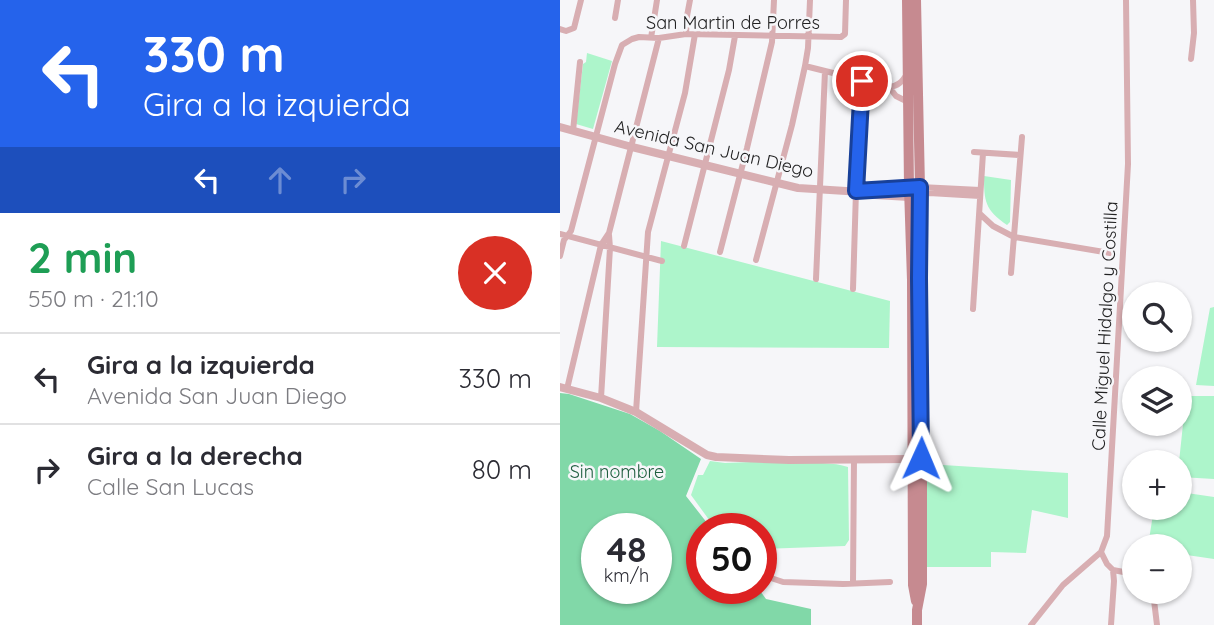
<!DOCTYPE html>
<html lang="es">
<meta charset="utf-8">
<style>
:root{--surface:#fff;--page:#f7f7f7;--text:#2b2b33;--muted:#7c7c81;--line:#e1e1e2}
body{margin:0;font-family:Quicksand,sans-serif;background:var(--page);color:var(--text);height:100vh;display:flex;flex-direction:column;font-size:26px;white-space:nowrap}
*{box-sizing:border-box;margin:0}
p{font-size:23px;color:var(--muted)}
.icon{flex:none;width:38px;height:38px;fill:none;stroke:currentColor;stroke-width:2;stroke-linecap:round;stroke-linejoin:round}
.map{position:relative;flex:1;overflow:hidden}
.drawer{display:flex;flex-direction:column;background:var(--surface);width:560px}
.drawer>*{flex:none}
.top-card{background:#2563eb;color:#fff;overflow:hidden}
.controls{position:absolute;left:562px;top:282px;display:grid;gap:14px}
.controls a{display:grid;place-items:center;width:70px;height:70px;border-radius:50%;background:var(--surface);box-shadow:0 2px 5px #0004;font-size:35px}
.speed{position:absolute;left:21px;top:513px;display:flex;gap:14px;font-size:35px;font-weight:700;text-align:center}
.speed>*{display:grid;place-content:center;width:91px;height:91px;border-radius:50%;background:var(--surface);box-shadow:0 2px 5px #0004;line-height:1}
.speed small{font-size:18px;font-weight:400}
.speed .limit{border:10px solid #d22;background:#fff;color:#111}
.pin{position:absolute;display:grid;place-items:center;width:60px;height:60px;color:#fff;margin:-30px;border:4px solid #fff;border-radius:50%;box-shadow:0 2px 7px #0007}
.me{position:absolute;width:77px;margin:-38px;rotate:1deg;stroke-linejoin:round;filter:drop-shadow(0 0 5px #0008)}
.turn{display:flex;align-items:center;gap:24px;height:147px;padding:0 28px;font-size:32px}
.turn .icon{width:91px;height:91px;stroke-width:2.5}
.turn b{display:block;font-size:49px;line-height:60px}
.lanes{display:flex;align-items:center;height:66px;padding:0 28px;background:#0003;justify-content:center;gap:35px;direction:ltr}
.lanes .off{opacity:.35}
.round{display:grid;place-items:center;flex:none;width:74px;height:74px;border-radius:37px;background:var(--page)}
.headline{display:flex;align-items:center;justify-content:space-between;height:119px;padding:0 28px}
h1{font-size:42px;font-weight:800;line-height:52px;color:#1e9e55}
ul{padding:0;list-style:none}
li{display:flex;align-items:center;gap:21px;height:91px;padding:0 28px;border-top:2px solid var(--line)}
li div{flex:1}
li b{display:block;font-size:26px}
li em{font-style:normal}
main{display:flex;flex:1;min-height:0}
.map>svg:first-child{display:block}
.green{fill:#adf5cb}
.forest{fill:#81d8a8;fill-rule:evenodd}
.lines{fill:none;stroke-linecap:round;stroke-linejoin:round}
.minor{stroke:#d8aeb2;stroke-width:6}
.tertiary{stroke:#d8aeb2;stroke-width:8}
.secondary{stroke:#c68a90;stroke-width:10}
.route-casing{stroke:#184099;stroke-width:18}
.route{stroke:#2563eb;stroke-width:12}
.labels{text-anchor:middle;stroke-width:5;stroke-linejoin:round;paint-order:stroke}
.street-label{font-size:18px;fill:#222223;stroke:#f6f6f9}
.park-label{font-size:18px;fill:#1e5e3f;stroke:#f6f6f9}
</style>
<main>
<section class="drawer">
<div class="top-card">
<div class="turn"><svg class="icon" aria-label="left" viewBox="0 0 24 24"><path d="M17 20v-9H6M10 6l-5 5 5 5"/></svg><div><b>330 m</b>Gira a la izquierda</div></div>
<div class="lanes"><svg class="icon" aria-label="left" viewBox="0 0 24 24"><path d="M17 20v-9H6M10 6l-5 5 5 5"/></svg><svg class="icon off" aria-label="ahead" viewBox="0 0 24 24"><path d="M12 20V5M6 11l6-6 6 6"/></svg><svg class="icon off" aria-label="right" viewBox="0 0 24 24"><path d="M7 20v-9h11M14 6l5 5-5 5"/></svg></div>
</div>
<div class="headline"><div><h1>2 min</h1><p>550 m · 21:10</p></div><a class="round" style="background:#d93025;color:#fff"><svg class="icon" aria-label="close" viewBox="0 0 24 24"><path d="M6 6l12 12M18 6L6 18"/></svg></a></div>
<ul>
<li><svg class="icon" aria-label="left" viewBox="0 0 24 24"><path d="M17 20v-9H6M10 6l-5 5 5 5"/></svg><div><b>Gira a la izquierda</b><p>Avenida San Juan Diego</p></div><em>330 m</em></li>
<li><svg class="icon" aria-label="right" viewBox="0 0 24 24"><path d="M7 20v-9h11M14 6l5 5-5 5"/></svg><div><b>Gira a la derecha</b><p>Calle San Lucas</p></div><em>80 m</em></li>
</ul>
</section>
<div class="map">
<svg width="654" height="625" viewBox="0 0 654 625">
<rect width="100%" height="100%" fill="#f6f6f9"/>
<!-- green -->
<path class="green" d="M27,53L52,61L33,129L16,124L23,64L26,62Z
M424,176L451,180L450,222L447,225C425,210 424,201 424,176Z
M101,241L330,301L329,348L97,347Z
M654,307V386L636,385L650,308Z
M626,396H654V479L620,477L619,462Z
M241,460C257,464 273,462 288,467L289,540L285,546L201,549V528H163L160,524L155,528L131,495L138,475H143L150,461L165,463Z
M367,464L508,473V518L472,510L466,553L431,552V567H367Z
M620,492L654,497V559L620,554V546H588L594,508H620Z"/>
<!-- forest -->
<path class="forest" d="M0,393L9,394L70,414L100,431L141,459L126,496L151,528H142V588H198L206,599L251,609V625H0ZM37,528H96V588H37Z"/>
<g class="lines">
<!-- minor -->
<path class="minor" d="M55,18L58,0
M0,29L6,31L14,28L21,0
M126,34L127,16L130,0
M91,38L97,0
M631,59L634,33L633,0
M245,66L329,87C338,86 342,82 347,74
M329,87L336,96L348,102
M13,131L20,62
M414,152L460,155
M360,187L420,190
M359,195L369,193L420,196
M420,214L433,226L454,237L550,253
M0,234L102,261
M124,246L169,70L175,36
M160,252L187,148L212,42L214,0
M0,256L4,240L11,231L55,64L62,45L72,39L79,37L99,38L126,34L281,37L285,34L286,0
M196,260L232,125L245,66L248,48L250,0
M451,273L462,137
M256,279L265,71
M293,289L296,191L302,81
M413,309L423,153
M7,389L41,245L49,233L99,38
M41,398L50,248L49,235
M76,412L88,232L125,93L135,34
M541,552L547,564L553,570L554,581L551,625
M553,570L574,574
M201,571L208,577L223,582L283,584L330,582
M293,583L294,459
M593,592L597,625
M471,625L503,585L541,552L547,536L568,164L566,0"/>
<!-- tertiary -->
<path class="tertiary" d="M0,127L72,147L238,188L302,192L353,187
M315,195L349,197L359,195
M0,387L41,398L76,412L147,455L156,457L229,460L352,459"/>
<!-- secondary -->
<path class="secondary" d="M347,0L349,188L352,280L353,585L356,601
M356,0L360,187L359,278L362,408V584L357,610V625"/>
</g>
<g class="lines">
<!-- route casing -->
<g class="route-casing">
<path id="route" d="M302,81L296,191L360,187L359,278L361,458"/>
</g>
<!-- route -->
<use href="#route" class="route"/>
</g>
<g class="labels">
<!-- street labels -->
<g class="street-label">
<text x="173" y="29">San Martin de Porres</text>
<text transform="translate(154 149) rotate(13)" y="6">Avenida San Juan Diego</text>
<text transform="translate(545 326) rotate(-87)" y="6">Calle Miguel Hidalgo y Costilla</text>
</g>
<!-- park labels -->
<g class="park-label">
<text x="57" y="478">Sin nombre</text>
</g>
</g>
</svg>
<div class="controls">
<a><svg class="icon" aria-label="search" viewBox="0 0 24 24"><circle cx="10" cy="10" r="6"/><path d="M15 15l6 6"/></svg></a>
<a><svg class="icon" aria-label="layers" viewBox="0 0 24 24"><path d="M12 4l9 5-9 5-9-5zM3 14l9 5 9-5"/></svg></a>
<a>+</a>
<a>−</a>
</div>
<div class="speed"><div>48<small>km/h</small></div><div class="limit">50</div></div>
<div class="pin" style="left:302px;top:81px;background:#d93025"><svg class="icon" aria-label="arrive" viewBox="0 0 24 24"><path d="M6 21V4h12l-3 4 3 4H6"/></svg></div>
<svg class="me" style="left:361px;top:458px" viewBox="-20 -20 40 40"><path d="M0-17L14 15 0 8-14 15z" fill="#2563eb" stroke="#fff" stroke-width="4"/></svg>
</div>
</main>
